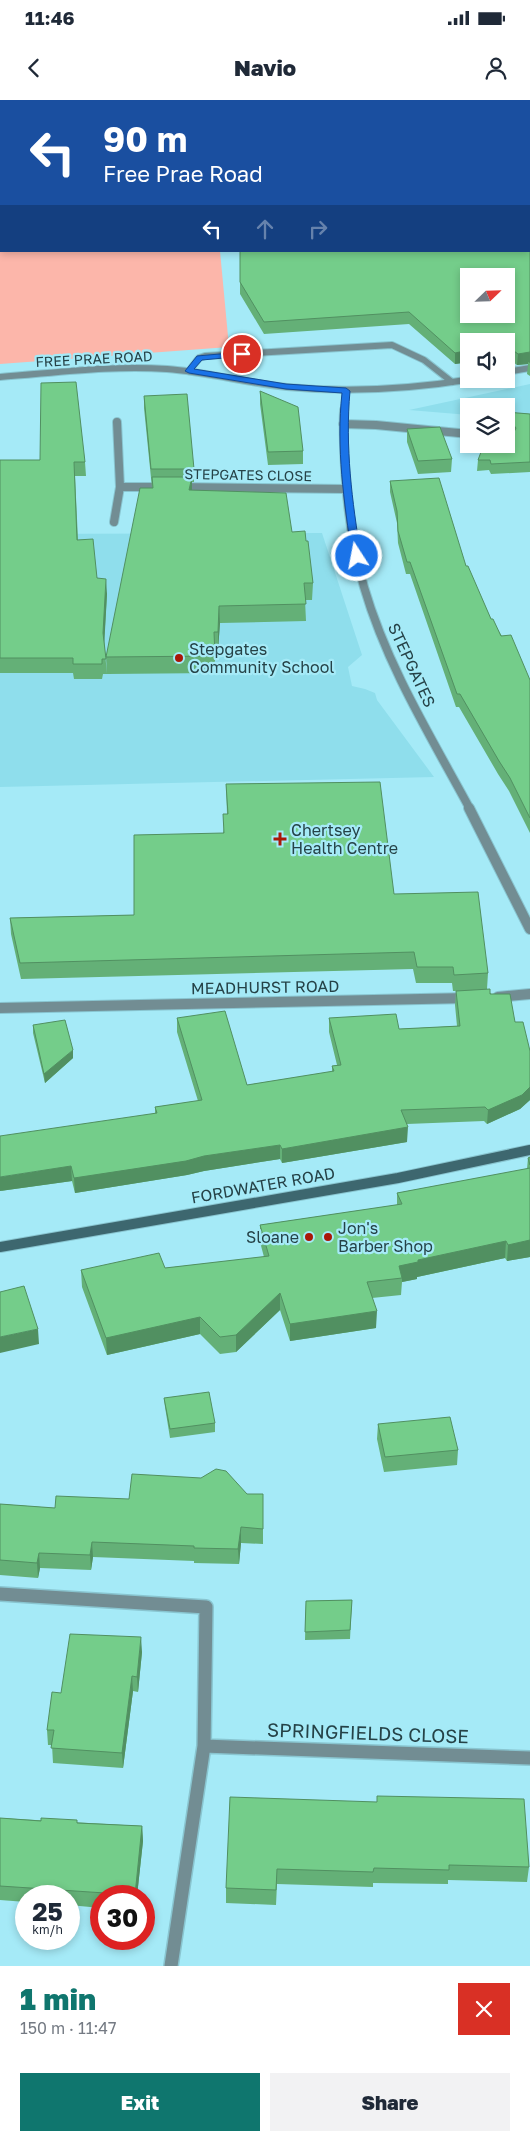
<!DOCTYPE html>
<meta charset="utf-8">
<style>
:root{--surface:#fff;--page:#f2f2f3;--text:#1f2937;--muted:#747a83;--accent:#0f766e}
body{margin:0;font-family:"Golos Text",sans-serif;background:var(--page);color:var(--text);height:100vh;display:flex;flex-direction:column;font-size:19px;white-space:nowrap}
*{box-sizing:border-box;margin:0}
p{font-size:16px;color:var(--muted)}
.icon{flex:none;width:28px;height:28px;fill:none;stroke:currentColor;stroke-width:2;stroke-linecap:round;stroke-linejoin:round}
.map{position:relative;height:1866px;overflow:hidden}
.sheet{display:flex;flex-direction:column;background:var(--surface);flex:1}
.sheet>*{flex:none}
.hud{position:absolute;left:0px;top:0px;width:530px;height:152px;box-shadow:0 2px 8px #0003;background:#1a4fa0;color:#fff;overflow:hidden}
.needle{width:32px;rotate:67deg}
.controls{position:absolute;left:460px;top:168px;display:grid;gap:10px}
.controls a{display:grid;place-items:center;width:55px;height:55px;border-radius:0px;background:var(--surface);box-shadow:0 2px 8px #0003;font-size:25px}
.speed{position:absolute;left:15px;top:1785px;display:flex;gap:10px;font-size:25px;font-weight:700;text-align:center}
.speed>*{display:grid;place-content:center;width:65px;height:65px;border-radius:50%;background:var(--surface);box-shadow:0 2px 8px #0003;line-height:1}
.speed small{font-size:12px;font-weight:400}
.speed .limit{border:8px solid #d22;background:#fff;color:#111}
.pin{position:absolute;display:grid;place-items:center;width:42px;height:42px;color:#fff;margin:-21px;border:2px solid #fff;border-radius:50%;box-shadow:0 1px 5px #0007}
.me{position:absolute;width:55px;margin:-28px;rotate:349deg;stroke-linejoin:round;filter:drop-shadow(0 0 4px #0008)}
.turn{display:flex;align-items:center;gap:18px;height:105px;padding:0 20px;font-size:22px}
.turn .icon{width:65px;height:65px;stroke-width:2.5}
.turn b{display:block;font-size:35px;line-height:42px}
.lanes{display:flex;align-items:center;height:48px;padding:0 20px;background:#0003;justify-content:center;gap:25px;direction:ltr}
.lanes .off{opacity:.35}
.round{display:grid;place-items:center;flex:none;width:52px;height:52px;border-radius:0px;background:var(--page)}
.headline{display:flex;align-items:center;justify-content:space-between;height:85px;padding:0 20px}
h1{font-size:30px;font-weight:800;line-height:38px;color:var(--accent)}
.action{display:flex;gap:10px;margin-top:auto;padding:10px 20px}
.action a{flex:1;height:58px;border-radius:0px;background:var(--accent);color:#fff;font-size:20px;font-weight:800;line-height:58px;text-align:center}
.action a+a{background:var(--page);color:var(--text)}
.status{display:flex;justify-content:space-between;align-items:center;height:35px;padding:0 25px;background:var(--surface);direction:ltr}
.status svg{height:14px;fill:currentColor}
header{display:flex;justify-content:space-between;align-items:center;height:65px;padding:0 20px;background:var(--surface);font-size:22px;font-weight:800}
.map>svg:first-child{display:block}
.built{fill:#8fdeec}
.green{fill:#fcb6aa}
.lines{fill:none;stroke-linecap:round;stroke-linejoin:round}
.minor-far3-casing{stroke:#89c5d0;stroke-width:8}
.minor-far2-casing{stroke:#89c5d0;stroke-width:10}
.minor-far1-casing{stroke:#89c5d0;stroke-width:12}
.minor-casing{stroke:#89c5d0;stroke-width:16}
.tertiary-casing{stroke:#89c5d0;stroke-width:8}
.secondary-casing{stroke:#89c5d0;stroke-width:12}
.minor-far3{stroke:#728d93;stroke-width:6}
.minor-far2{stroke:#728d93;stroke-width:8}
.minor-far1{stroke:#728d93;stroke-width:10}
.minor{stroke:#728d93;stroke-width:13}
.tertiary{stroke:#728d93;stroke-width:6}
.secondary{stroke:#3d676f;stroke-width:10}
.wall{fill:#64b077}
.shaded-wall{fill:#519061}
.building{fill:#74cd8a;stroke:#519061;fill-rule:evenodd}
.route{fill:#1a73e8;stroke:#114b97}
.poi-dot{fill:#a91707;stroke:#a5eaf7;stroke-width:2}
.labels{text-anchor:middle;stroke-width:4.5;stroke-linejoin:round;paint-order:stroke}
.far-street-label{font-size:14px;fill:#254247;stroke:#a5eaf7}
.poi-label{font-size:16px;fill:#254247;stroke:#a5eaf7;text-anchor:start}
.street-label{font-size:16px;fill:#254247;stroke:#a5eaf7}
.near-street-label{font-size:19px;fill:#254247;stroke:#a5eaf7}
</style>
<div class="status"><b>11:46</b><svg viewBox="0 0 49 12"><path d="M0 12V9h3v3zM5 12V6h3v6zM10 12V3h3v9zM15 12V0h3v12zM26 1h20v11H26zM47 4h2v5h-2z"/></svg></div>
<header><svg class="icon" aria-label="back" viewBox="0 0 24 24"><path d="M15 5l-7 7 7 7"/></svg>Navio<svg class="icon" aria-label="person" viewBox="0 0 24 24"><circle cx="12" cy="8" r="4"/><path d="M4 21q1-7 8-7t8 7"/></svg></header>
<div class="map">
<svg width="530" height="1866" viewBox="0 0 530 1866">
<rect width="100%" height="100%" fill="#a5eaf7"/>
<!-- built -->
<path class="built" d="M530,284V320L506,318V306H469V315L409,310Z
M322,433L362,555L348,567L352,586L365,589L375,593L377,600L434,677L0,687V434Z"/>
<!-- green -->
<path class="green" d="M0,0H140L1,1V151H220L229,247L0,264Z"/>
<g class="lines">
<!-- minor-far3 casing -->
<g class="minor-far3-casing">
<path id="minor-far3" d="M189,271L199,258L205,256L392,245L424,260L452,282
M344,312L346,291"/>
</g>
<!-- minor-far2 casing -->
<g class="minor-far2-casing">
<path id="minor-far2" d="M344,310C343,329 344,348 345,367C347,407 353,449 364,487C387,566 431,637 470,709
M343,324L376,325L469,334
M120,387H164
M178,387L346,389
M114,422L120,387L117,322"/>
</g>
<!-- minor-far1 casing -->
<g class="minor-far1-casing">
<path id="minor-far1" d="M469,708L530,829
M498,897L530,894
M0,908L469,898"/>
</g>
<!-- minor casing -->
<g class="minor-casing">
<path id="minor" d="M0,1494L206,1507L204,1646L171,1866
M204,1646L530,1658"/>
</g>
<!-- tertiary casing -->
<g class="tertiary-casing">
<path id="tertiary" d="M506,272L530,268
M0,277C55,273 111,265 167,269C208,272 247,283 287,287C350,293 411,289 473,279"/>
</g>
<!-- secondary casing -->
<g class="secondary-casing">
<path id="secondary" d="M0,1147L398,1078L530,1050"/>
</g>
<!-- minor-far3 -->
<use href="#minor-far3" class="minor-far3"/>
<!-- minor-far2 -->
<use href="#minor-far2" class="minor-far2"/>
<!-- minor-far1 -->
<use href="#minor-far1" class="minor-far1"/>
<!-- minor -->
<use href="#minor" class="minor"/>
<!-- tertiary -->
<use href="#tertiary" class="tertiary"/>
<!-- secondary -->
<use href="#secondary" class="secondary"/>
</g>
<!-- wall -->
<path class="wall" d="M529,30H530V75H529Z
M530,93V276L527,274L528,264L517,265L506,257V241H469V262L455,264L409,224L264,234L240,194V151H529Z
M260,291L303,351V364L268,365L260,304Z
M144,296L194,369V382H192V390L292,432L306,441L313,483L312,500H305L306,521L220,523L218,550H215V573L107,574L106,557L152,388L144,308Z
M506,312L530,314V372L491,374L489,370L477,371L478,360L508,334H511L506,333Z
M407,329L452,359L451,372L418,374L407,342Z
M0,360L85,362L86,376H75L78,440L97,478L107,494L104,542L107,574H103L102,579H74L73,573H0Z
M390,381L466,466L491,519L530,580V733L509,691L498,674L459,607H456L410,474H406L398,443L397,423L390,392Z
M226,684L394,794L488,873L487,889L515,922L530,951V1000L520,1009L487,1024L484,1021L407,1024V1042L282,1063L280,1059L204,1071L187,1075L75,1093L72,1081L0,1091L155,1013V1007L198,1001L177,932V918L247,985L332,972V966L337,965L329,932V918L399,929L457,926L455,905L456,891H453L452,883H416L413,869L21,879L11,834L10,818L134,815L223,733L227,714Z
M33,925L73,958L45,983L33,933Z
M530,1057V1157L507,1161L505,1158L417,1177V1179L402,1182L401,1195L372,1198L376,1228L290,1241L280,1210L236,1252L220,1254L200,1234L107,1255L82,1187L81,1170L165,1168L264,1157L260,1142V1125L397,1105V1093L527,1069L528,1058Z
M164,1298L215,1323V1332L170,1338L165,1307Z
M378,1324L458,1350L457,1365L384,1372L377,1339Z
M247,1394H263V1444L241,1443L239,1464L194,1463V1461L93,1457L91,1470L40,1468L38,1478L0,1475V1404L55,1408Z
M352,1500L350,1539L305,1540L306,1501Z
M142,1552L138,1592L133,1591L123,1668L53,1663L52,1645H48L47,1630L61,1593Z
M377,1696L529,1767L527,1782L448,1780V1784L373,1783V1787L277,1784L276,1805L226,1803V1788L377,1702Z
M0,1718L142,1726L143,1741L137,1796H101V1808L69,1805V1796H26V1802L0,1800Z"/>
<!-- shaded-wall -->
<path class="shaded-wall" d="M529,19H530V29H529Z
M469,250V262L455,264V253Z
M530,252V263L528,262V264L517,265L518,254Z
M192,377V394L189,390Z
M106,479L107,494L104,548L103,533Z
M219,506L220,523L218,550V532Z
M73,950V958L45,983L44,974Z
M530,987V1000L520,1009L487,1024L488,1010Z
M408,1027L407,1042L282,1063V1049Z
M280,1045V1059L204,1071L187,1075L75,1093L74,1078L204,1056Z
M71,1066L72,1081L0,1091V1077Z
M530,1140V1157L507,1161L508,1145Z
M506,1141L505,1158L417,1177V1179L402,1182V1178L399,1166L418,1160Z
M280,1193V1210L236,1252V1235Z
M377,1211L376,1228L290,1241V1224Z
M200,1217V1234L107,1255L106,1238Z
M38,1229L39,1244L0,1253V1237Z
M241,1427V1443L239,1464L238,1449Z
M92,1442L93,1457L91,1470L90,1455Z
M39,1453L40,1468L38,1478L37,1463Z
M141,1537L142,1552L138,1592L137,1577Z
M132,1576L133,1591L123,1668L122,1653Z
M142,1726L143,1741L137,1796H135Z"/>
<!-- building -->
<path class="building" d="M144,0H530V19H529V1H144Z
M529,30H530V64H529Z
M529,82L530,93V252L518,254L506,245V241H469V250L455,253L409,212L264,222L240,182V151H529ZM469,176H506V214H469Z
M76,282L85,362H74L77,440L93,439L97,478L106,479L103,533L106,559H102V564H73V558H0V360H40L41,283Z
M260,291L298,307L303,351L268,352Z
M187,294L194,369H151L144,296Z
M506,312L530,314V362L491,364L490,360H478L484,344H506V334H513L516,328L512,323H506Z
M440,327L452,359L418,361L407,329Z
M152,377H192L189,390L286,393L292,432L305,431L306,441H308L313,483H304L306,504L219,506L218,532H214L215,556L106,557L140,388H153Z
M439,378L466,466H468L491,519H493L501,536L511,535L530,580V718L510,678L499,661L460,594H457L410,462H407L398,431L397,411L390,381Z
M380,682L394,794L478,792L488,873L454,875L453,867H417L414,852L20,863L10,818L134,815V735L224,733L223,714H228L226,684Z
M490,889V894H510L515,922H523L530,951V987L522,995L488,1010L485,1007L401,1010L408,1027L282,1049L280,1045L204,1056L186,1061L74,1078L71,1066L0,1077V1036L157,1013L155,1007L202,1000L177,918L225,911L247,985L334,971L332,966L341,965L329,918L396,914L399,929L460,926L456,891Z
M65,920L73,950L44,974L33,925Z
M530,1057V1065L528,1058Z
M530,1068V1140L508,1145L506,1141L418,1160V1162L399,1166L402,1178L367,1182L377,1211L290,1224L280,1193L236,1235L220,1237L200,1217L106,1238L81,1170L159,1153L165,1168L269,1156L260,1125L402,1104L397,1093Z
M24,1186L38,1229L0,1237V1192Z
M209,1292L215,1323L170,1329L164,1298Z
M450,1317L458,1350L385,1357L378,1324Z
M216,1369L226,1371L247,1394H263V1429L241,1427L238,1449L194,1448V1446L92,1442L90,1455L39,1453L37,1463L0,1460V1404L55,1408L56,1396L129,1399L132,1374L201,1378Z
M352,1500L350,1530L305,1532L306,1501Z
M70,1534L141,1537L137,1577L132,1576L122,1653L51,1648L54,1630H47L52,1592L61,1593Z
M377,1696L524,1699L529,1767L449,1765V1770L374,1768L373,1772L277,1769L276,1790L226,1788L230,1697L377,1702Z
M0,1718L41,1721V1718L77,1720V1723L142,1726L135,1795L0,1786Z"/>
<!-- route -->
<path class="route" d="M242,252L246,254L245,256L202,260L194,269L286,284L346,288L350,291C345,347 352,401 361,456L360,458L352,456C344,401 336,348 342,293L286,289L189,273L185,271L197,256Z"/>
<!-- markers -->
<g class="poi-dot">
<circle cx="179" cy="558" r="5"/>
<path d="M277.5 731.5h5v5h5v5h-5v5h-5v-5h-5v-5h5z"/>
<circle cx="309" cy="1137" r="5"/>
<circle cx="328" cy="1137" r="5"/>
</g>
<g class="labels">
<!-- far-street labels -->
<g class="far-street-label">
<text transform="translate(94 259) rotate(-3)" y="5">FREE PRAE ROAD</text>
<text transform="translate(248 375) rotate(1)" y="5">STEPGATES CLOSE</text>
</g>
<!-- poi labels -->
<g class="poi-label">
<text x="189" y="555">Stepgates<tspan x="189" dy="18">Community School</tspan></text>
<text x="291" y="736">Chertsey<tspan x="291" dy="18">Health Centre</tspan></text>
<text x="338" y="1134">Jon's<tspan x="338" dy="18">Barber Shop</tspan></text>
<text x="299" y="1143" text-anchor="end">Sloane</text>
</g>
<!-- street labels -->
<g class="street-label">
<text transform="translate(412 565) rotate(65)" y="6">STEPGATES</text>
<text transform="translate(265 887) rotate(-1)" y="6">MEADHURST ROAD</text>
<text transform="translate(263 1085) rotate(-10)" y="6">FORDWATER ROAD</text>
</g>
<!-- near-street labels -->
<g class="near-street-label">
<text transform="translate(368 1633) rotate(2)" y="7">SPRINGFIELDS CLOSE</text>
</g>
</g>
</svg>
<div class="controls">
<a><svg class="needle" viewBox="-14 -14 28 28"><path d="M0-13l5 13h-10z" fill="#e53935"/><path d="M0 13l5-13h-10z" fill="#747a83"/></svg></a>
<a><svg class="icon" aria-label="sound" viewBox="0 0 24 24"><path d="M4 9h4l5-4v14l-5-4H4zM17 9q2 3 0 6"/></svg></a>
<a><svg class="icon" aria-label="layers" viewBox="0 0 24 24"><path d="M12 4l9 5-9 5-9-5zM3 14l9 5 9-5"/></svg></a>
</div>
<div class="speed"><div>25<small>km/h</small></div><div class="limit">30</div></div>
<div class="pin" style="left:242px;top:254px;background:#d93025"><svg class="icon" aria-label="arrive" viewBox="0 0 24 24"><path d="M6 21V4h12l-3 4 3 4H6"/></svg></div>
<svg class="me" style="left:357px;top:456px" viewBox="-20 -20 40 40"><circle r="17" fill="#1a73e8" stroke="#fff" stroke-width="3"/><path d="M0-11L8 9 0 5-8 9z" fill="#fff"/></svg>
<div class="hud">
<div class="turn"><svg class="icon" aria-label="left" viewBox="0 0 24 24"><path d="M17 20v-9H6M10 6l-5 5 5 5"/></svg><div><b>90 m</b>Free Prae Road</div></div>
<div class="lanes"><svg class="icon" aria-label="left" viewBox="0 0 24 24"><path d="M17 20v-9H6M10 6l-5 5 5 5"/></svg><svg class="icon off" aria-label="ahead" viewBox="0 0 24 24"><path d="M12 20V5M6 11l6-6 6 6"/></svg><svg class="icon off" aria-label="right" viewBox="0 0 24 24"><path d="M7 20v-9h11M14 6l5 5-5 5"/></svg></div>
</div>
</div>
<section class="sheet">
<div class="headline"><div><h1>1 min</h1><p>150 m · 11:47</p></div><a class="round" style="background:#d93025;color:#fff"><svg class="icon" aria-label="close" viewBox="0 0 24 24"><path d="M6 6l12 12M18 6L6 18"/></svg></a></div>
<div class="action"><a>Exit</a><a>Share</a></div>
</section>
